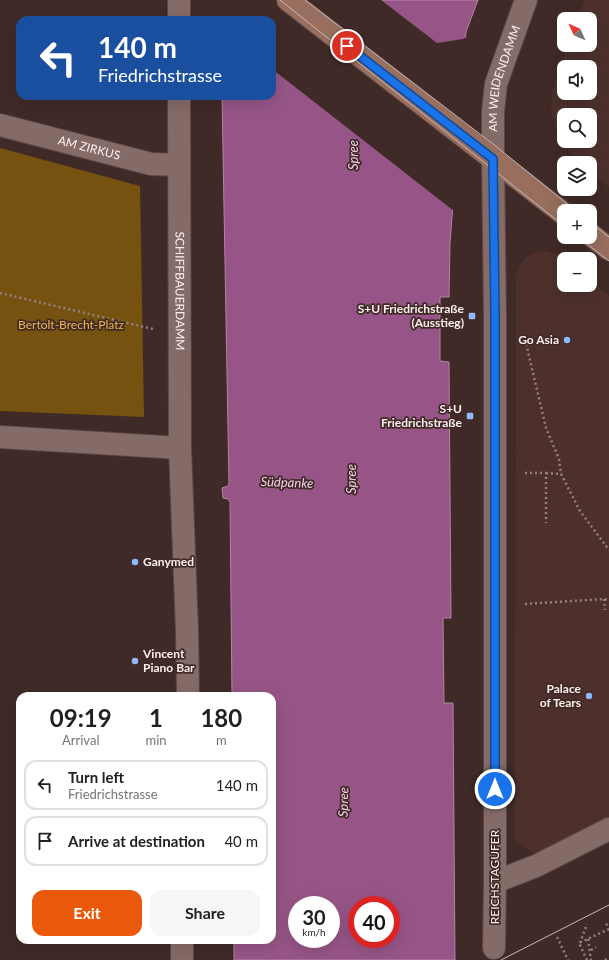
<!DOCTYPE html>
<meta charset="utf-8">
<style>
:root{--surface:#fff;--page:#f6f6f6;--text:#202124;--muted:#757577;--line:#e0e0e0;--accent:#ea580c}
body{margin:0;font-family:Lato,sans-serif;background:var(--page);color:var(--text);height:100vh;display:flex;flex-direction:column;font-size:15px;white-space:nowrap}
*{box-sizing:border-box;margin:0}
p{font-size:13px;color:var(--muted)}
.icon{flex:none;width:22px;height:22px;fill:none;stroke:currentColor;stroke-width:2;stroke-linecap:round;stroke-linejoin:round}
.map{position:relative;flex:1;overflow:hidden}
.side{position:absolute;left:16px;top:692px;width:260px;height:252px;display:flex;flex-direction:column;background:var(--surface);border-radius:12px;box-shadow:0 4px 16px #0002}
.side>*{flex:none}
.hud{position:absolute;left:16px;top:16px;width:260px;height:84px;border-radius:12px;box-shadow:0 4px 16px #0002;background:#1a4fa0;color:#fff;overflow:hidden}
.needle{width:26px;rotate:314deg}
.fabs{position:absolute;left:557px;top:12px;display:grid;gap:8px}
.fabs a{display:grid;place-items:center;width:40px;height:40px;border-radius:8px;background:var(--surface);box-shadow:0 4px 16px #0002;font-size:20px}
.speed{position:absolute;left:288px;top:896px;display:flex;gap:8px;font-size:20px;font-weight:700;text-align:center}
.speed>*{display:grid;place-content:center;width:52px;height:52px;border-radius:50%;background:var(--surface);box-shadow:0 4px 16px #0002;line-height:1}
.speed small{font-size:10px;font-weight:400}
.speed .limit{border:6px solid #d22;background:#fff;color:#111}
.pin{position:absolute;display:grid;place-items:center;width:34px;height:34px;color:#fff;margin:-17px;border:2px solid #fff;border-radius:50%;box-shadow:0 1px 4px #0007}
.me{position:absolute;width:44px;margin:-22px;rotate:0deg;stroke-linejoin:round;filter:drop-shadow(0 0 3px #0008)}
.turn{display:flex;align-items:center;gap:14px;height:84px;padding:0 16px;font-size:18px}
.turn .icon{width:52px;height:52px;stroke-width:2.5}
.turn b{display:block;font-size:28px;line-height:34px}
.eta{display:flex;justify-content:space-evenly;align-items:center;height:68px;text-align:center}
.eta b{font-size:24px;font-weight:700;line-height:28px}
.action{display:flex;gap:8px;margin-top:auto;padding:8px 16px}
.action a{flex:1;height:46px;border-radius:12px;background:var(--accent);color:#fff;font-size:16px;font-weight:700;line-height:46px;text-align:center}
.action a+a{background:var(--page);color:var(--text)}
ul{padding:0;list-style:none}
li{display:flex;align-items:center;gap:12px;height:50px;margin:0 8px 6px;padding:0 8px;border:2px solid var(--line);border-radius:12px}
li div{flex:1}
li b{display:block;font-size:15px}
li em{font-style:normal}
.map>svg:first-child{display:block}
.built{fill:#4d302c;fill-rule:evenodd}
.green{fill:#75520f}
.water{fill:#965586;stroke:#b583a5;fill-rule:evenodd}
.pier{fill:#402a27}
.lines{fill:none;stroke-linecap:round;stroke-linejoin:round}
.minor-casing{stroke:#5a4745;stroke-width:24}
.tertiary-casing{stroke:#5a4745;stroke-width:24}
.secondary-casing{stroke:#5a4745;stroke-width:24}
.path{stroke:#94817f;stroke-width:2.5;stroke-dasharray:2 3;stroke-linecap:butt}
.minor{stroke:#856b68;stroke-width:22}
.tertiary{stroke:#856b68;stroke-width:22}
.secondary{stroke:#986f5e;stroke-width:22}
.tram{stroke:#cab9b7;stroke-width:1}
.route-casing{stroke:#114b97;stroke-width:10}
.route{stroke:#1a73e8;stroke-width:7}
.poi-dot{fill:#8fb8fd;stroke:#402a27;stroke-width:1.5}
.labels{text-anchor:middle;stroke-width:3.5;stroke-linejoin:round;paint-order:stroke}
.street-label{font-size:12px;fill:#feefed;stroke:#402a27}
.poi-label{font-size:12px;font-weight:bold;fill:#feefed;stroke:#402a27;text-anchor:end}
.park-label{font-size:12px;fill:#f2b74e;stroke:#402a27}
.water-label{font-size:13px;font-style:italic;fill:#f5cfea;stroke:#402a27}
</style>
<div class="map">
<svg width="609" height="960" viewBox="0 0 609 960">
<rect width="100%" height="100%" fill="#402a27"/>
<!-- built -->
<path class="built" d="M585,0H609V187L590,172V163H579L572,157L557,133L551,111L553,87L568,45H590V19H577ZM564,67H590V93H564ZM564,115H590V141H564Z
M544,251L556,253L566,259H564V285H590V280L609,296V819L536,856L515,840L516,277L519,266L527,257L535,253Z"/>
<!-- green -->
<path class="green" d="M0,148L140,186L144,417L0,411Z"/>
<!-- water -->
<path class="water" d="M219,0H478L466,32L450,243L449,297H440V361L449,362L451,618H443L444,703H453L455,960H234V940H272V696H232L230,502L228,499L223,498L222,488L228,486L229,483L222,96H272V20H215ZM297,905H331V939H297ZM357,905H391V939H357Z"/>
<!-- pier -->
<path class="pier" d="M217,0H381L437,43L463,39L468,36L454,211L272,69V20H213Z"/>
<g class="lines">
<!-- minor casing -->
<g class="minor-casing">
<g id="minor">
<path d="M179,0V20"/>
<path id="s1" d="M179,96L180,448L187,630L188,696"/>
<path id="s2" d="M0,125L151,164L179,165"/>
<path id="s3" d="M493,159V111L496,84L526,0"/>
<path d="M0,437L180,448"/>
<path d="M495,882L536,866L609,829"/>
<path d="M182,960V940"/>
</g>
</g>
<!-- tertiary casing -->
<g class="tertiary-casing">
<path id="tertiary" d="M493,159L495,317V882L494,948"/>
</g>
<!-- secondary casing -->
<g class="secondary-casing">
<path id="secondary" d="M288,0L564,214
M590,234L609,249"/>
</g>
<!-- path -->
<path class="path" d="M0,293L153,329
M525,339L546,428L559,459L561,474
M525,473H546V523
M546,473L561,474L580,511L609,550
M604,599L605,610
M525,604L604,599L609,600
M606,925L609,923
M557,937L568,960
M588,939L591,960
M580,943L587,924
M591,950L596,947
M587,960L579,943L609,929
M605,960L609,958"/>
<!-- minor -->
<use href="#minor" class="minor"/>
<!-- tertiary -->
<use href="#tertiary" class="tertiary"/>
<!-- secondary -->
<use href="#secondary" class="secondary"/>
<!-- tram -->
<path class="tram" d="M280,0L564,226
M305,0L493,144L576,211
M590,222L609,237
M578,237L609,261
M501,960L609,905"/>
</g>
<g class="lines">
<!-- route casing -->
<g class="route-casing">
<path id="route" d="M347,46L493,159L495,317V789"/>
</g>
<!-- route -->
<use href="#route" class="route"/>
</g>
<!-- markers -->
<g class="poi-dot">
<rect x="468" y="312" width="8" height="8" rx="2"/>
<circle cx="567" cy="340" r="4"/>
<rect x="466" y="412" width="8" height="8" rx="2"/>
<circle cx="135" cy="562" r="4"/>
<circle cx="135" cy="661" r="4"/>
<circle cx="589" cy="696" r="4"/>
</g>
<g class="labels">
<!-- street labels -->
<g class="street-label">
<text dy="4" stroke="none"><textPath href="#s3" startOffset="82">AM WEIDENDAMM</textPath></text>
<text dy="4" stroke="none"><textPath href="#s2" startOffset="92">AM ZIRKUS</textPath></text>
<text dy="4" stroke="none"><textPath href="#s1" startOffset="195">SCHIFFBAUERDAMM</textPath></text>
<text transform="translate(495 877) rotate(-90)" y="4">REICHSTAGUFER</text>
</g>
<!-- poi labels -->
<g class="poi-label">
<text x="464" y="313">S+U Friedrichstraße<tspan x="464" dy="14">(Ausstieg)</tspan></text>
<text x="559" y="344">Go Asia</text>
<text x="462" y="413">S+U<tspan x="462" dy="14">Friedrichstraße</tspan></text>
<text x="143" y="566" text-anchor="start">Ganymed</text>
<text x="143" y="658" text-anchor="start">Vincent<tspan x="143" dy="14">Piano Bar</tspan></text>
<text x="581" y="693">Palace<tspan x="581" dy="14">of Tears</tspan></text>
</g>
<!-- park labels -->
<g class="park-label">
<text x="71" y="329">Bertolt-Brecht-Platz</text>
</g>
<!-- water labels -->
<g class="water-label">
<text transform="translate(353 155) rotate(-90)" y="5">Spree</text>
<text transform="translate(351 479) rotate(-90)" y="5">Spree</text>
<text transform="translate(287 482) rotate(2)" y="5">Südpanke</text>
<text transform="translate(343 802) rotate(-88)" y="5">Spree</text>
</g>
</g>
</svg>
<div class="fabs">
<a><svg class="needle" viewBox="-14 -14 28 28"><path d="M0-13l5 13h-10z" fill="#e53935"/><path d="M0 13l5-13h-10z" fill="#757577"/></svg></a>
<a><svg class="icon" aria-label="sound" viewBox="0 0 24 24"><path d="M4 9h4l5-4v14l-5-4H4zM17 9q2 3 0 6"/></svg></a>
<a><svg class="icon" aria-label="search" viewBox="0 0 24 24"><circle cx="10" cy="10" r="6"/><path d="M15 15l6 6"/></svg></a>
<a><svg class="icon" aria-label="layers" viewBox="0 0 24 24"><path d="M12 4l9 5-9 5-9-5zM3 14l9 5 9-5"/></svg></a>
<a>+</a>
<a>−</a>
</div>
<div class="speed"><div>30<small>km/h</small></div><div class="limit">40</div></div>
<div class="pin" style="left:347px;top:46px;background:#d93025"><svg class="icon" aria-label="arrive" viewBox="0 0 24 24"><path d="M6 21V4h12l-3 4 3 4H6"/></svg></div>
<svg class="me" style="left:495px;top:789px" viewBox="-20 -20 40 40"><circle r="17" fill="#1a73e8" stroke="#fff" stroke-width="3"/><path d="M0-11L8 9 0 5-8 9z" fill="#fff"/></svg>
<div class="hud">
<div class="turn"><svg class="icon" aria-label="left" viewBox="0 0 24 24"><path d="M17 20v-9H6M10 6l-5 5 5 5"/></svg><div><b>140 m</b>Friedrichstrasse</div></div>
</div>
<section class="side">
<div class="eta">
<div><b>09:19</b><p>Arrival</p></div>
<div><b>1</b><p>min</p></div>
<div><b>180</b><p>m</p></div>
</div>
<ul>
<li><svg class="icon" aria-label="left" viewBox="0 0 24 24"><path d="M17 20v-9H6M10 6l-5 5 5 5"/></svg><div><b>Turn left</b><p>Friedrichstrasse</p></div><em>140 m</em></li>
<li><svg class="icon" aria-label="arrive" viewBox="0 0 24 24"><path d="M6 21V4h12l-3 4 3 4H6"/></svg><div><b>Arrive at destination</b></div><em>40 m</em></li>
</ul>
<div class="action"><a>Exit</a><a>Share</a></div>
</section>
</div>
